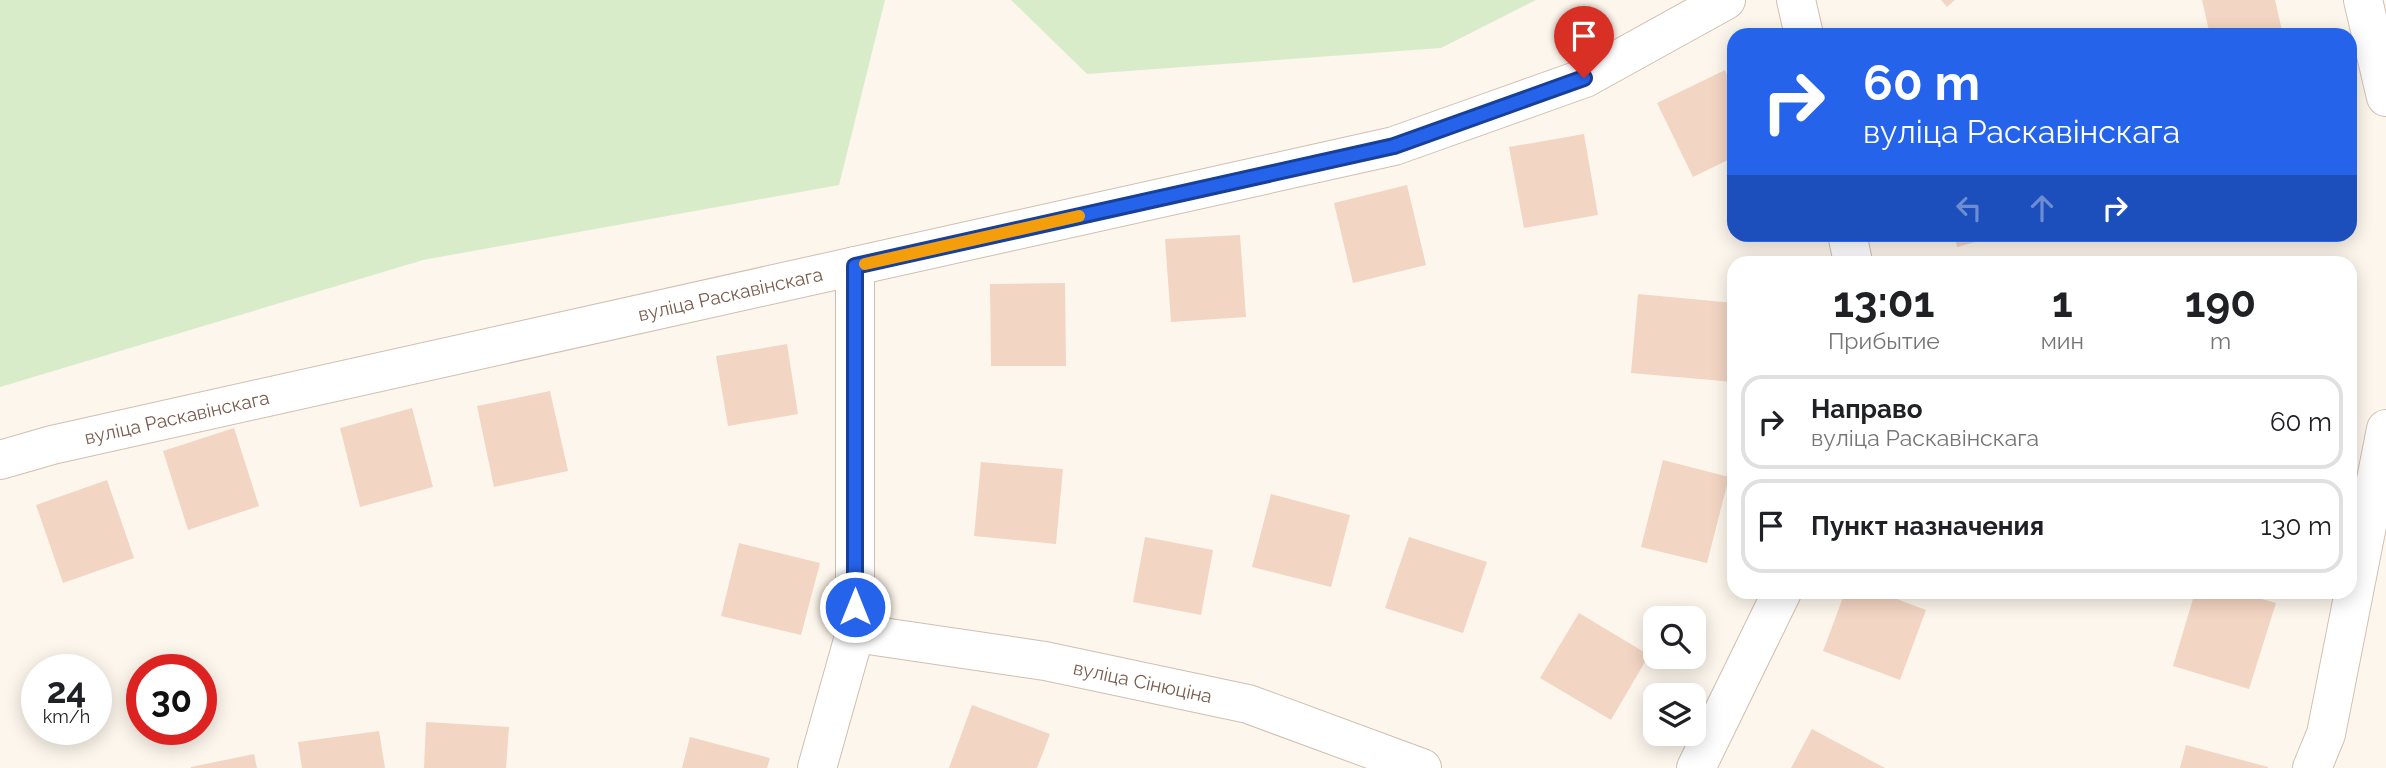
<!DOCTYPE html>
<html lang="ru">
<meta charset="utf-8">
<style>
:root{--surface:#fff;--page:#f6f6f6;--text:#202124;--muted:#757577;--line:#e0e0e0}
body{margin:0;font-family:Raleway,sans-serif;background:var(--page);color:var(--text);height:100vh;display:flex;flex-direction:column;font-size:26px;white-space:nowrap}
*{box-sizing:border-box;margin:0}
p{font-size:23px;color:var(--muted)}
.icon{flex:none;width:38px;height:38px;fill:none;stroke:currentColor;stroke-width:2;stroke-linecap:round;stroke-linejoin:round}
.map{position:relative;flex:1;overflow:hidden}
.details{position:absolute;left:1727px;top:256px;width:630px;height:343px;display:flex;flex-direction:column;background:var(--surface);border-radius:21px;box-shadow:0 4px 18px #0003}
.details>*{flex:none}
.guide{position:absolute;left:1727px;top:28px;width:630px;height:214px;border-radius:21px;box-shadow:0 4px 18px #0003;background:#2563eb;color:#fff;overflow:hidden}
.controls{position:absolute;left:1643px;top:606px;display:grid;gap:14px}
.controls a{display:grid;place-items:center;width:63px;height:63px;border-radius:14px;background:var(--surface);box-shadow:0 4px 18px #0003;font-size:35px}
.speed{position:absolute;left:21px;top:654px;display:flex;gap:14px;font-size:35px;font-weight:700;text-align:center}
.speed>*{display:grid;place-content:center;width:91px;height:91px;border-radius:50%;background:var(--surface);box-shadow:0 4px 18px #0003;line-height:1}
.speed small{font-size:18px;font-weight:400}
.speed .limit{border:10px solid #d22;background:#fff;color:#111}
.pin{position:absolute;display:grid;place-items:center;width:60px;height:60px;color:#fff;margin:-72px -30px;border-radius:50% 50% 50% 0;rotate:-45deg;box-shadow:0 0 7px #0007}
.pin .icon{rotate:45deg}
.me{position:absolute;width:77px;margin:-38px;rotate:0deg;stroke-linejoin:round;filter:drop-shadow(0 0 5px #0008)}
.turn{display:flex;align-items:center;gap:24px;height:147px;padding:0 21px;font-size:32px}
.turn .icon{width:91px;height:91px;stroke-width:2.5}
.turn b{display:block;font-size:49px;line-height:60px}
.lanes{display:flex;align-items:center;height:66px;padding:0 21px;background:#0003;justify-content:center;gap:35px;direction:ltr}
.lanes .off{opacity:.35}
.eta{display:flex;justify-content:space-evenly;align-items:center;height:119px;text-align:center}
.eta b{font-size:42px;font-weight:700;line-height:49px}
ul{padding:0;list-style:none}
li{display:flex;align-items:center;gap:21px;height:94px;margin:0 14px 10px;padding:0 7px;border:4px solid var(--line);border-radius:21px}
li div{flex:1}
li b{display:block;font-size:26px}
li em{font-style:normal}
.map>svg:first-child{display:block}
.green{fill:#d8ecc9}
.building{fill:#f3d5c3}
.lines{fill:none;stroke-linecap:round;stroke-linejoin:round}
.street-casing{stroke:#d1beb0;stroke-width:40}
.street{stroke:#fff;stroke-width:38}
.route-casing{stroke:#184099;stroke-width:18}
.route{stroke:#2563eb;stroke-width:12}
.slow{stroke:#f59e0b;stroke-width:12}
.labels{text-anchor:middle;stroke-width:6;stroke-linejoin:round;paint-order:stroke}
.street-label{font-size:19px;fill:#7a5c4d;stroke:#fffaf3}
</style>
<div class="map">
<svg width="2386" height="768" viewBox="0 0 2386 768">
<rect width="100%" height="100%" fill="#fdf6ec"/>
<!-- green -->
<path class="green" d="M0,0H885L839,185L423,260L0,387Z
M1011,0H1536L1441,48L1087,74Z"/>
<!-- building -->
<path class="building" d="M1941,0H1955L1947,7Z
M2202,0H2275L2283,35H2210Z
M1725,70L1734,90V157L1693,177L1657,103Z
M1584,134L1598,215L1524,228L1509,147Z
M1407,185L1426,265L1353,283L1334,203Z
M1954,234H2001V235L1957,247Z
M1240,235L1246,317L1171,322L1165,239Z
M1065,283L1066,366H991L990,284Z
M1638,294L1734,303V382L1631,373Z
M787,344L798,414L728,426L716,356Z
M550,391L568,471L494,487L477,406Z
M412,408L433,487L360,507L340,428Z
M234,428L259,506L188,530L163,451Z
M1663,460L1729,477L1707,563L1641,547Z
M981,462L1063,469L1056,544L974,536Z
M107,480L134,558L63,583L36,505Z
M1271,494L1350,515L1331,587L1252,567Z
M1145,537L1213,550L1201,615L1133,602Z
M1409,537L1487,562L1463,633L1385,608Z
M739,543L820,563L801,635L721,616Z
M1845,592H1878L1926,610L1900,680L1823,651Z
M2195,592H2237L2276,603L2249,689L2173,666Z
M1579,613L1649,655L1611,720L1540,678Z
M972,705L1050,734L1037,768H949Z
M426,722L509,727L506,768H424Z
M1812,729L1885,768H1791Z
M379,731L385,768H302L298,742Z
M690,737L770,758L767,768H682Z
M2186,745L2268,767V768H2180Z
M254,754L257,768H191V767Z"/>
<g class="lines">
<!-- street casing -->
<g class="street-casing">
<g id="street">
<path d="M1796,0L1804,35"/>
<path d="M2363,0L2386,97"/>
<path d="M1847,234L1853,262"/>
<path id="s1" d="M0,460L52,445L1394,146L1585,78L1726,0"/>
<path id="s2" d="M855,633L1045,661L1248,704L1422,768"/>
<path d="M817,768L855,633V266"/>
<path d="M1696,768L1782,592"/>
<path d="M2312,768L2326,734L2386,429"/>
</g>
</g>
<!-- street -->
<use href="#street" class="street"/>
</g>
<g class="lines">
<!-- route casing -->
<g class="route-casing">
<path id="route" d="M855,607V266L1394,146L1584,78"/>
</g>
<!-- route -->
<use href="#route" class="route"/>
<!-- slow -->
<path class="slow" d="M865,264L1079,216"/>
</g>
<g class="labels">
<!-- street labels -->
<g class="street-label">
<text dy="7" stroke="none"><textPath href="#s1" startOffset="749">вуліца Раскавінскага</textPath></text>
<text dy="7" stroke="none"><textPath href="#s1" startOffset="182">вуліца Раскавінскага</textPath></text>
<text dy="7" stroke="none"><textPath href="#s2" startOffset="292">вуліца Сінюціна</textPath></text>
</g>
</g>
</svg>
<div class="controls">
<a><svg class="icon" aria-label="search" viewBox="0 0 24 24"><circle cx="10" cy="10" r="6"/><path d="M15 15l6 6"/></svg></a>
<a><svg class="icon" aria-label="layers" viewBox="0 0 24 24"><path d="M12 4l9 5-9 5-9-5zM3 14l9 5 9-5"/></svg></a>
</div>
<div class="speed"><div>24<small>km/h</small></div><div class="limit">30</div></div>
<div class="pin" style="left:1584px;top:78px;background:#d93025"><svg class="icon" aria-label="arrive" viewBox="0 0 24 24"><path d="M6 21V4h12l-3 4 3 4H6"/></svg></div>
<svg class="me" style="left:855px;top:607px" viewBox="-20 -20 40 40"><circle r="17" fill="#2563eb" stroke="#fff" stroke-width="3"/><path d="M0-11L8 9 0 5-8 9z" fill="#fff"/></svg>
<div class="guide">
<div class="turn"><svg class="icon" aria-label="right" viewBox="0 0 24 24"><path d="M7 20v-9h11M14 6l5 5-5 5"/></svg><div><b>60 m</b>вуліца Раскавінскага</div></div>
<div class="lanes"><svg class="icon off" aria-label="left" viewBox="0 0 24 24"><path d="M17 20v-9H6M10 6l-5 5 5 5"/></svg><svg class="icon off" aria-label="ahead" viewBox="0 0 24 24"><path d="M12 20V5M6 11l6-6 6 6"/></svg><svg class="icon" aria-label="right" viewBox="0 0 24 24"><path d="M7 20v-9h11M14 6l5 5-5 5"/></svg></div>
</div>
<section class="details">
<div class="eta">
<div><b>13:01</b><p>Прибытие</p></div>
<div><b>1</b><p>мин</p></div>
<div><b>190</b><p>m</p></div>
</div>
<ul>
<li><svg class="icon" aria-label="right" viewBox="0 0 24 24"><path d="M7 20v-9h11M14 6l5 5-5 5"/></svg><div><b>Направо</b><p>вуліца Раскавінскага</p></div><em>60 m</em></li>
<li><svg class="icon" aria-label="arrive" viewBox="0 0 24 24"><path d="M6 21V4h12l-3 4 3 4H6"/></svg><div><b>Пункт назначения</b></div><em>130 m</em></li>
</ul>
</section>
</div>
